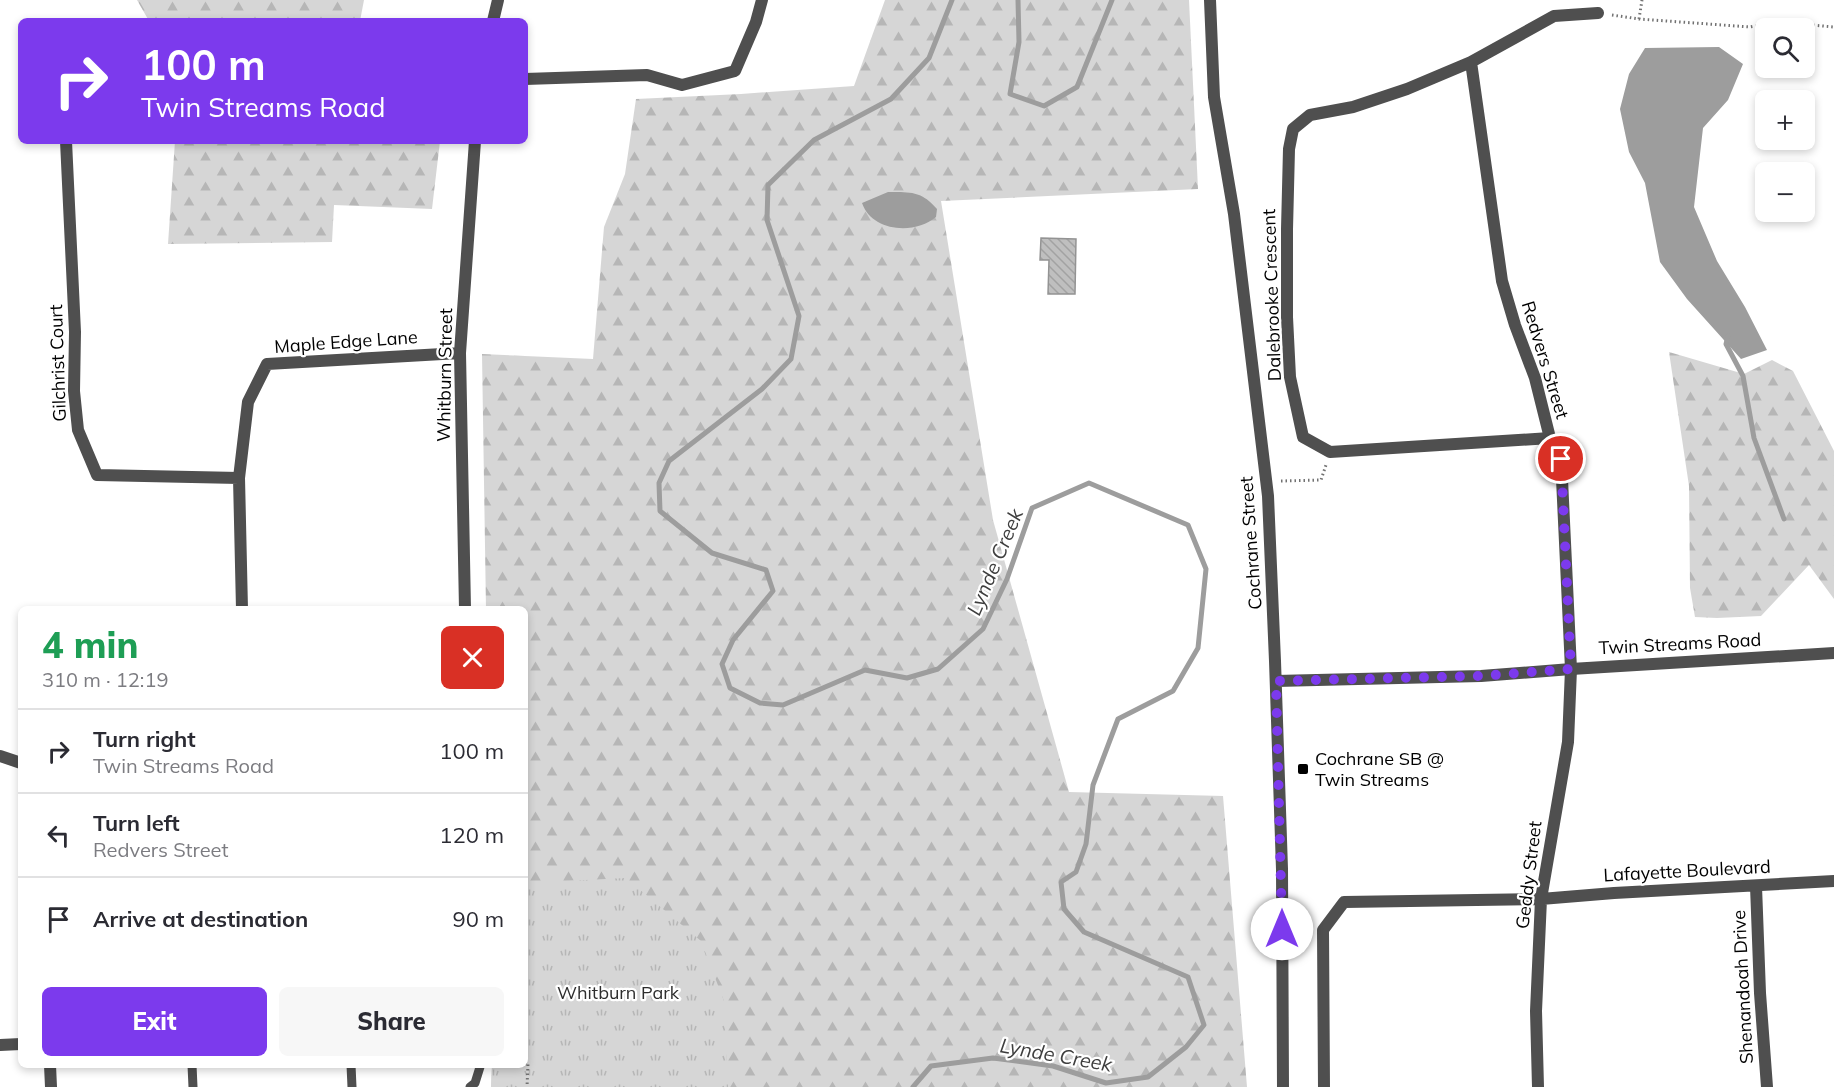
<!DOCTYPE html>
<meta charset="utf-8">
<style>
:root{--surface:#fff;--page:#f7f7f7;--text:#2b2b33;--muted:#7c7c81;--line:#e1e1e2;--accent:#7c3aed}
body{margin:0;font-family:Mulish,sans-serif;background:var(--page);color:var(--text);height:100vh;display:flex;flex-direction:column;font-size:22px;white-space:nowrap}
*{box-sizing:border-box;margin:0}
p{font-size:20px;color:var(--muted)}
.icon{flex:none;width:33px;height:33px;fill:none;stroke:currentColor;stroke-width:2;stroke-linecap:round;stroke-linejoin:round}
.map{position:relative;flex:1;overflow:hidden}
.details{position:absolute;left:18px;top:606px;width:510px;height:462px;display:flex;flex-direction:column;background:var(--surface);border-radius:9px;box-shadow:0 3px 9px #0003}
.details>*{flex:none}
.top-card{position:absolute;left:18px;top:18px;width:510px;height:126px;border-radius:9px;box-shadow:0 3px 9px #0003;background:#7c3aed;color:#fff;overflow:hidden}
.buttons{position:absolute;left:1755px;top:18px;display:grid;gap:12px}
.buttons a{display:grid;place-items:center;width:60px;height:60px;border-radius:9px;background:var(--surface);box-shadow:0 3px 9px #0003;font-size:30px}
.pin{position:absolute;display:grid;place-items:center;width:51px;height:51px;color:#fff;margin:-26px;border:3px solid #fff;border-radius:50%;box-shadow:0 2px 6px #0007}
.me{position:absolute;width:66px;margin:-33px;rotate:0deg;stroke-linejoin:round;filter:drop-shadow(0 0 4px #0008)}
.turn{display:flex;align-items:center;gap:21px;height:126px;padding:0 24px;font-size:27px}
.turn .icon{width:78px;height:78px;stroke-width:2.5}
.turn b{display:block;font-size:42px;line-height:51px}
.round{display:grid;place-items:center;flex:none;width:63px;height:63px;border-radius:9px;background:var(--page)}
.head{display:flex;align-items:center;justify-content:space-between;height:102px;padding:0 24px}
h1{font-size:36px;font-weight:800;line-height:45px;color:#1e9e55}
.primary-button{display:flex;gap:12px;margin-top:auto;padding:12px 24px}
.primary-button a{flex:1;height:69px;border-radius:9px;background:var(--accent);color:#fff;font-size:24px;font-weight:800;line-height:69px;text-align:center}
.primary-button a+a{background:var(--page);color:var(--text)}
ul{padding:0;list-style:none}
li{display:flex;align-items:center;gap:18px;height:84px;padding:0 24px;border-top:2px solid var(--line)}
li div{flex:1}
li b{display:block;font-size:22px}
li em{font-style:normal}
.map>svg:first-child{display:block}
.forest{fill:url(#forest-firs)}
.park{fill:url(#park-tufts)}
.water{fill:#9d9d9d}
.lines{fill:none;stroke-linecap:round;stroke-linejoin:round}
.stream{stroke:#9d9d9d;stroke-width:5}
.building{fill:url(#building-back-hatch);stroke:#939393;stroke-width:1.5}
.path{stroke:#717171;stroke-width:3;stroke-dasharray:1.5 3;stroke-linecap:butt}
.service{stroke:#4f4f4f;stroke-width:9}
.minor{stroke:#4f4f4f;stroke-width:12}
.tertiary{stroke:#4f4f4f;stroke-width:12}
.route{stroke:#7c3aed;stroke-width:10;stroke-dasharray:0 18}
.poi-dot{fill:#000;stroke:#fff;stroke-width:2}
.labels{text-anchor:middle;stroke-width:4.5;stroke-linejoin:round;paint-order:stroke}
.street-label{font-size:18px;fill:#000;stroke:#fff}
.poi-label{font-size:18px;fill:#000;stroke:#fff;text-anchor:start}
.park-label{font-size:18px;fill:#2d2d2d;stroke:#fff}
.water-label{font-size:20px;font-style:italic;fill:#3e3e3e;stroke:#fff}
</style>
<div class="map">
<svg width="1834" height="1087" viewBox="0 0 1834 1087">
<defs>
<pattern id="forest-firs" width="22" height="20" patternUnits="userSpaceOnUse" patternTransform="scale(1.5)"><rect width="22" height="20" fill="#d6d6d6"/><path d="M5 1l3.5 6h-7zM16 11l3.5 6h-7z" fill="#b6b6b6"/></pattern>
<pattern id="park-tufts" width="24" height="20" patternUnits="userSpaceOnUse" patternTransform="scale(1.5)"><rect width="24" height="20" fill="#d6d6d6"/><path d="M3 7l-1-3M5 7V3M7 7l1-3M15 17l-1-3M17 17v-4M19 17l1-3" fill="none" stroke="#b6b6b6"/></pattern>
<pattern id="building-back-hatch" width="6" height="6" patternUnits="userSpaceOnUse" patternTransform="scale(1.5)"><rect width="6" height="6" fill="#bfbfbf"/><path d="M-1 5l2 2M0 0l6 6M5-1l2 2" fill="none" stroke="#a2a2a2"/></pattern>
</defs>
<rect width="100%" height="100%" fill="#fff"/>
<!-- forest -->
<path class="forest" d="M137,0H364L360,21H149Z
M885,0H1189L1198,189L941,201L993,520L1069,792L1223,796L1247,1087H491L492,1065H525V609H486L482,354L593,359L604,227L625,174L636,99L741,94L854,86Z
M175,141H440L432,209L334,205L332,242L168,244Z
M1669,352L1744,374L1772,360L1793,371L1834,451V599L1809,565L1761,616L1717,618L1695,617L1690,588L1689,486Z"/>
<!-- park -->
<path class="park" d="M626,878L701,941L724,1001L728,1087H491L492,1065H525V883Z"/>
<!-- water -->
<path class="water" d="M1719,47L1743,64L1728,100L1703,128L1694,207L1717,261L1745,307L1767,350L1741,359L1687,299L1660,262L1645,183L1629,152L1620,109L1629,74L1645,48Z
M888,192C910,192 922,191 937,209L936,217C915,235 872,232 862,203Z"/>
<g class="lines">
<!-- stream -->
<path class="stream" d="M1018,0L1019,42L1010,94L1044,106L1077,87L1112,0
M1728,336L1726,344L1743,376L1754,438L1784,519
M913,1087L931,1066L993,1058L1053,1066L1106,1083L1148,1077L1186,1047L1204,1025L1188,977L1084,932L1064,909L1061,882L1076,872L1086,844L1093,785L1118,719L1173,691L1198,648L1206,569L1188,525L1089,483L1032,508L1007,579L983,629L938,669L907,678L865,670L783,705L760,703L730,688L722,664L733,640L773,591L766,570L712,553L660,511L659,483L669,461L762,389L791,359L799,316L767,220L768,185L814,140L891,99L929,58L952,0"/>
</g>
<!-- building -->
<path class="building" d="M1041,238L1076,239L1075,294H1048L1049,260H1040Z"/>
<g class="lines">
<!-- path -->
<path class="path" d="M1612,15L1639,19L1750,27L1776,22L1834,27
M1639,19L1642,0
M1281,481L1321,480L1326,465
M525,1063H528L527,1087"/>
<!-- service -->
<path class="service" d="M192,1065L193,1087
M351,1065L352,1087
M470,1087L475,1083L480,1067L478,1065"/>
<!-- minor -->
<path class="minor" d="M493,21L498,0
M1471,62L1502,281L1515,325L1535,378L1550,438L1561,458L1571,669L1568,742L1541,899L1536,1011L1538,1087
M525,79L647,75L682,85L735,71L756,22L762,0
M66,141L75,332L74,391L78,430L97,475L239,478
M1550,438L1330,452L1303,437L1290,377L1287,317V229L1289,149L1293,129L1310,115L1353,107L1407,89L1471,62L1554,16L1598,13
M242,609L239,478L248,402L267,364L460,353
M465,609L460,353L475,141
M0,756L21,763
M1756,886L1760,993L1767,1087
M0,1045L21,1044
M50,1065L51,1087
M1324,1087L1323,930L1344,902L1541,899L1614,893L1834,881"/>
<!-- tertiary -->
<path class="tertiary" d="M1210,0L1214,97L1234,214L1268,496L1275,661L1282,869L1283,1087
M1276,681L1481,676L1571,669L1834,653"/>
</g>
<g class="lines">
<!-- route -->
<path class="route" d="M1282,929L1276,681L1481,676L1571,669L1561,459"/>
</g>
<!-- markers -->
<rect class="poi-dot" x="1297" y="763" width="12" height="12" rx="3"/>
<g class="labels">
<!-- street labels -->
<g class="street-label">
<text transform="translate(1272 295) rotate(-92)" y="6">Dalebrooke Crescent</text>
<text transform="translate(346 342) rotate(-4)" y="6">Maple Edge Lane</text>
<text transform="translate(1545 360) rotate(73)" y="6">Redvers Street</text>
<text transform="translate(58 363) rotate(-92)" y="6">Gilchrist Court</text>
<text transform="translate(445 375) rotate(-89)" y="6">Whitburn Street</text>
<text transform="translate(1251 543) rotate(-94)" y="6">Cochrane Street</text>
<text transform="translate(1680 644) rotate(-3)" y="6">Twin Streams Road</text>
<text transform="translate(1687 871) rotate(-3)" y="6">Lafayette Boulevard</text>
<text transform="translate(1529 875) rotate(-83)" y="6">Geddy Street</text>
<text transform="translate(1743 987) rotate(-93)" y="6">Shenandoah Drive</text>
</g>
<!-- poi labels -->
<g class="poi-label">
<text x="1315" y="765">Cochrane SB @<tspan x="1315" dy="21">Twin Streams</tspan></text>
</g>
<!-- park labels -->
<g class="park-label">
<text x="618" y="999">Whitburn Park</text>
</g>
<!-- water labels -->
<g class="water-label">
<text transform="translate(995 562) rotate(-67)" y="7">Lynde Creek</text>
<text transform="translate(1056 1055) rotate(10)" y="7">Lynde Creek</text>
</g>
</g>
</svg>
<div class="buttons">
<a><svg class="icon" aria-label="search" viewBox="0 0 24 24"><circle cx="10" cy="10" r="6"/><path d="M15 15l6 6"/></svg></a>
<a>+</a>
<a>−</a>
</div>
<div class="pin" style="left:1561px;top:459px;background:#d93025"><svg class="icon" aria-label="arrive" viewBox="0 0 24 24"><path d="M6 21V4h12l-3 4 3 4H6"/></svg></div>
<svg class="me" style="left:1282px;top:929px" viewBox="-20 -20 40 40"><circle r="19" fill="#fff"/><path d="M0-13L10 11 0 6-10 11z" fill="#7c3aed"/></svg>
<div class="top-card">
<div class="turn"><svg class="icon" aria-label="right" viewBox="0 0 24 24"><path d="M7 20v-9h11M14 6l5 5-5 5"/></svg><div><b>100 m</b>Twin Streams Road</div></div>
</div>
<section class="details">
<div class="head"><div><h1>4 min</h1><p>310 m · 12:19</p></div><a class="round" style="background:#d93025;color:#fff"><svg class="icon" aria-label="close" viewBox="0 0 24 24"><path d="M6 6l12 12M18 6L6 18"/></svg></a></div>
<ul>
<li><svg class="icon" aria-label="right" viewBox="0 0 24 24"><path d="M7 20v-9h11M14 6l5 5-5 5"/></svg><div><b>Turn right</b><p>Twin Streams Road</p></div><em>100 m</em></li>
<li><svg class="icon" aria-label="left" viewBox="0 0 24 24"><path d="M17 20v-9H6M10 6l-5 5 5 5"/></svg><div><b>Turn left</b><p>Redvers Street</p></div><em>120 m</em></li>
<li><svg class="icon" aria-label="arrive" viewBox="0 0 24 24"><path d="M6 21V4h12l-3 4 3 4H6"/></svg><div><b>Arrive at destination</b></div><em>90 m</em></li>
</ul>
<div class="primary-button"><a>Exit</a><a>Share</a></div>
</section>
</div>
